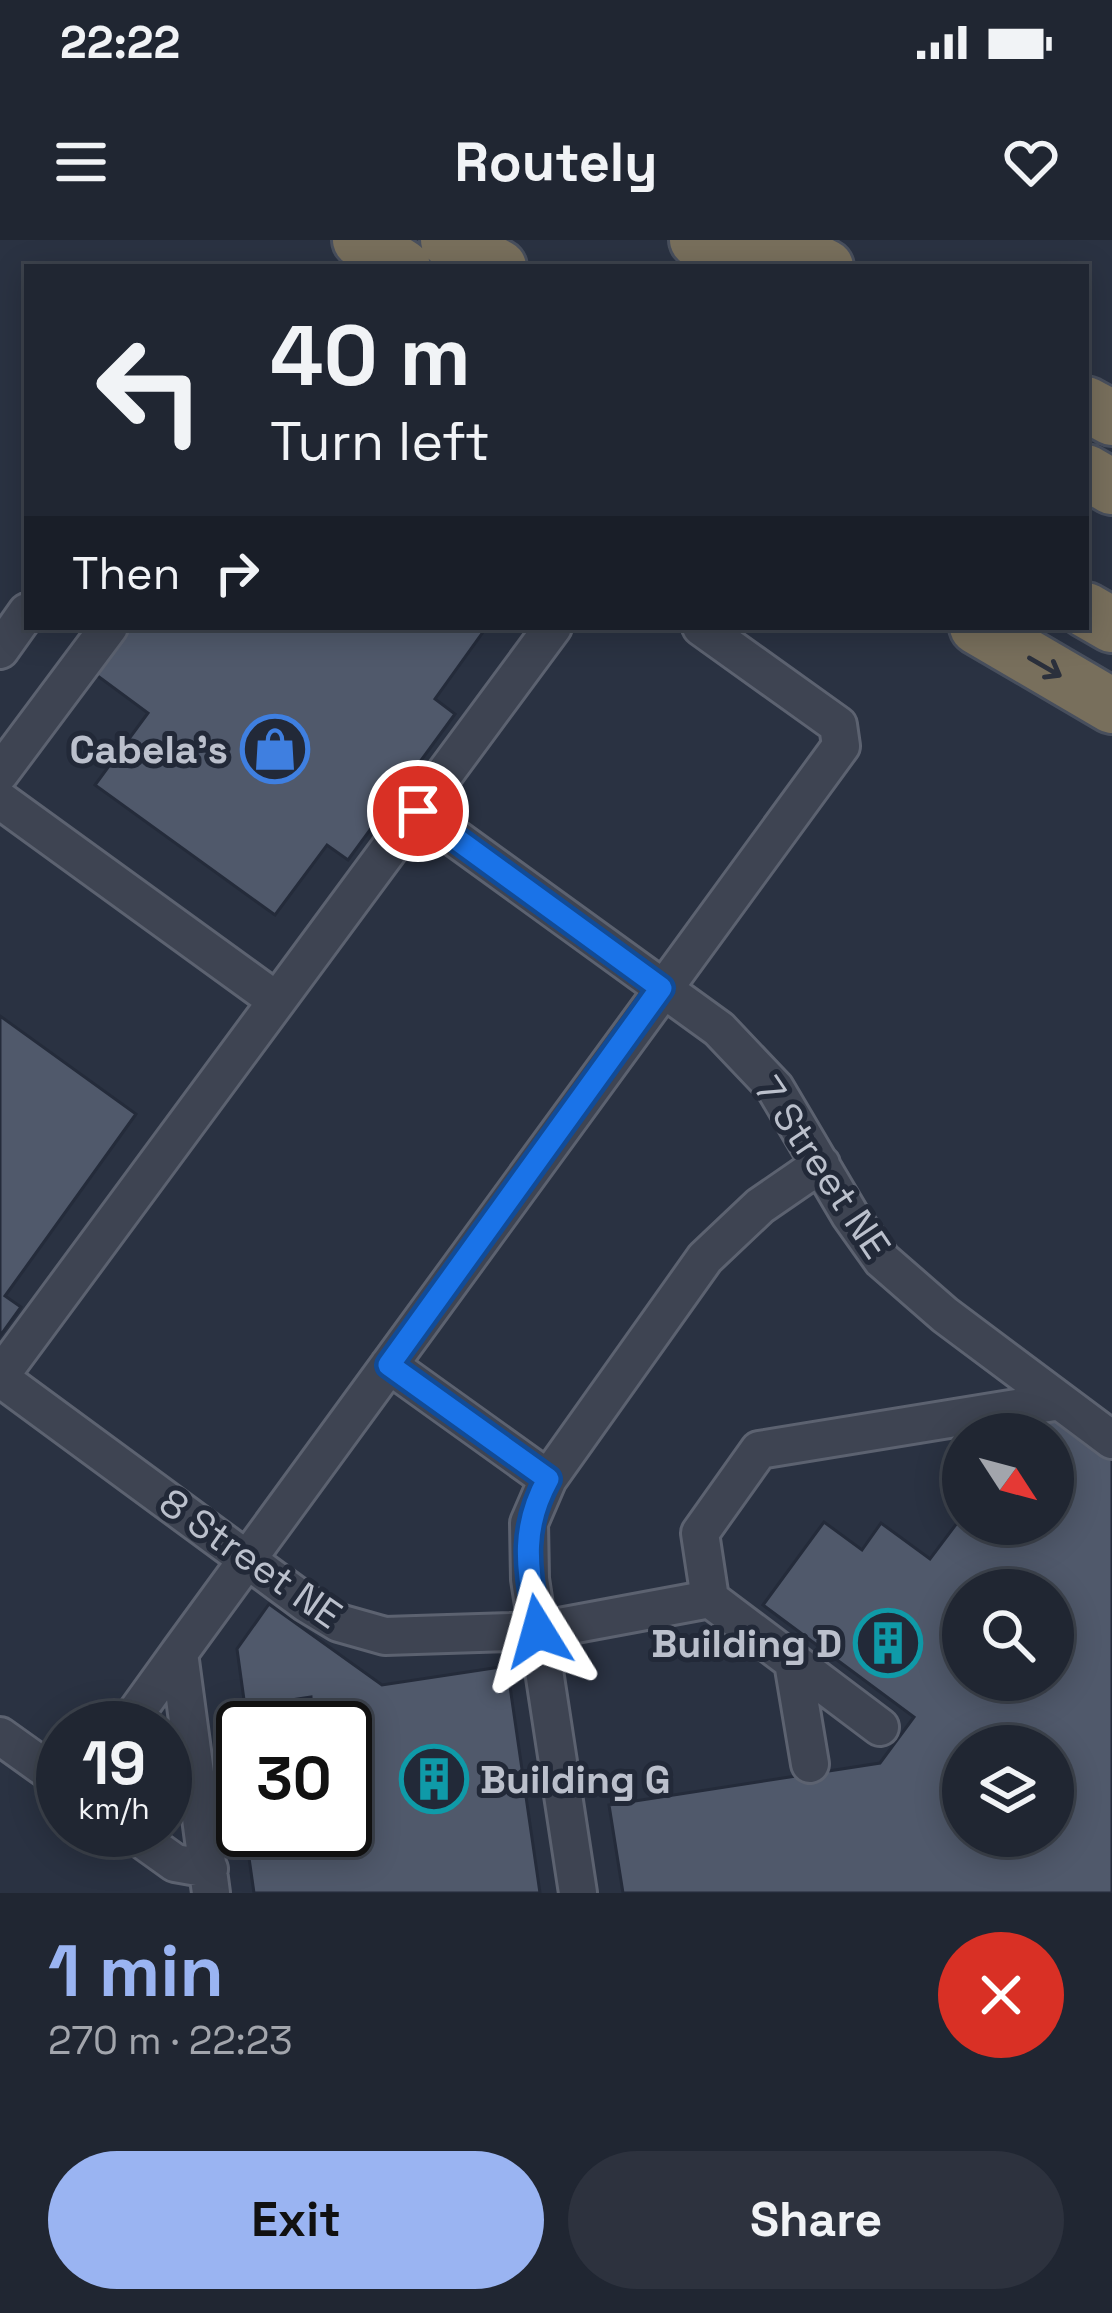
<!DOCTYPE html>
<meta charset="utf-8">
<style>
:root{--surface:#202632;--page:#2d323e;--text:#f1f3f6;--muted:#a2a5ac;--line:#3d434d;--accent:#9ab4f2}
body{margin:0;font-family:"Space Grotesk",sans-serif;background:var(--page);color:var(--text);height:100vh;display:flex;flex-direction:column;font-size:45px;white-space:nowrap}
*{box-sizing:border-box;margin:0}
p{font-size:39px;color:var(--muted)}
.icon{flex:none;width:66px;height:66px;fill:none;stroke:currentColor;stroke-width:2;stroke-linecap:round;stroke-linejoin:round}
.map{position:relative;height:1653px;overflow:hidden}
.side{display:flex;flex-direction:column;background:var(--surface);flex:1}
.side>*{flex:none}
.hud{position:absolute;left:24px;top:24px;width:1065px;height:366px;border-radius:0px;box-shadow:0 6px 30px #0003,0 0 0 3px var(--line);background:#202632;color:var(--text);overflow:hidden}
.needle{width:78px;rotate:126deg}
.controls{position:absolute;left:942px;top:1173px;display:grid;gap:24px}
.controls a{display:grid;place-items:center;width:132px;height:132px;border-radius:50%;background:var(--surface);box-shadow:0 6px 30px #0003,0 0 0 3px var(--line);font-size:60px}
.speed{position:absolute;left:36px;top:1461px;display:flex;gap:24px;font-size:60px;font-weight:700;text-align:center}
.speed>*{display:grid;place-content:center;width:156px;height:156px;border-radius:50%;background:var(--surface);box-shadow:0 6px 30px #0003,0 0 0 3px var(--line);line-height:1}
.speed small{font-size:30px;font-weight:400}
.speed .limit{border:6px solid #111;border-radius:18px;background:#fff;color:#111}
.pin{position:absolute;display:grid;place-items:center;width:102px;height:102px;color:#fff;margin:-51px;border:6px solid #fff;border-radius:50%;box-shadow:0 3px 12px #0007}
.me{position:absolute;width:132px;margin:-66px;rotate:352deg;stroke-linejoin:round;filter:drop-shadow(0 0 9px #0008)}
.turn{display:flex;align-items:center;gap:42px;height:252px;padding:0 48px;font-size:54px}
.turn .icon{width:156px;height:156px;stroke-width:2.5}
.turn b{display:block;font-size:84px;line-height:102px}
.then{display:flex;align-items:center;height:114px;padding:0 48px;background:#0003;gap:24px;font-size:45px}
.round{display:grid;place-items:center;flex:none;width:126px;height:126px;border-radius:63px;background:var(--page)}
.overview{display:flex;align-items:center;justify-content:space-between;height:204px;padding:0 48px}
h1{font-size:72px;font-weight:700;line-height:90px;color:var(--accent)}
.cta{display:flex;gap:24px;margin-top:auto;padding:24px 48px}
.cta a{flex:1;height:138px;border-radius:72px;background:var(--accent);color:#111;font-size:48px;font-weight:700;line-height:138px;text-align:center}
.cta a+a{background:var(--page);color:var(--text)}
.status{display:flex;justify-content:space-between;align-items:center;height:84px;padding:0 60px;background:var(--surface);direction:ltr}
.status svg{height:33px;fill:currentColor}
header{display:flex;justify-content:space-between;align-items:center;height:156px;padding:0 48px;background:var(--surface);font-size:54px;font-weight:700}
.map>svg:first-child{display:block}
.building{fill:#50596b;stroke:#242b3a;stroke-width:3;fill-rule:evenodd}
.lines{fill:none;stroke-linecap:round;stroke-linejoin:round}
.minor-casing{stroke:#5c6270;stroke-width:42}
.highway-casing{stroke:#484f5d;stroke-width:60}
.minor{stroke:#3e4452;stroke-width:36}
.highway{stroke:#786f5c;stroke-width:54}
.oneway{stroke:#2b303c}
.route-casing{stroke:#114b97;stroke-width:30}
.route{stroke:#1a73e8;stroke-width:21}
.labels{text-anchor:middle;stroke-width:10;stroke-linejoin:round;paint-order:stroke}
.poi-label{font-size:39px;font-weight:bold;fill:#bbc0cc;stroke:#222938;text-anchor:end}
.street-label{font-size:39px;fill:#bbc0cc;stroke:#222938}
</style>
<div class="status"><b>22:22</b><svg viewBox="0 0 49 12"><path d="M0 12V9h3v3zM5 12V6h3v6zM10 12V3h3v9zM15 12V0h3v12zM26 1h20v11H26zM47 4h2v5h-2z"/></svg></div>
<header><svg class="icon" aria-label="menu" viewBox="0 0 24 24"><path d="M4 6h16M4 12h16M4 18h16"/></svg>Routely<svg class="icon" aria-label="heart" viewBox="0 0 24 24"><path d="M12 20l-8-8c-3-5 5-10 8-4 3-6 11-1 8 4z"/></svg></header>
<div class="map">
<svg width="1112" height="1653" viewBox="0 0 1112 1653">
<rect width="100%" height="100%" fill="#2a3242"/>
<!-- building -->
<path class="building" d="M129,387H476L483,392L435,459L455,474L348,620L327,605L275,675L95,545L148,473L95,434Z
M0,776L136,874L5,1056L21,1067L0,1096Z
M1043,1168L1112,1219V1653H623L609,1565L880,1523L914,1477L763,1365L824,1282L862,1310L881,1283L930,1319L963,1275V1284H1053V1194H1023ZM963,1350H1053V1440H963ZM963,1506H1053V1596H963Z
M269,1364L382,1445L507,1426L540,1653H254L245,1590H345V1488H313L311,1457L245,1467L237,1409Z
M243,1521V1579L235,1522Z"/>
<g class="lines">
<!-- minor casing -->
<g class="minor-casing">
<path id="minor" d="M0,410L27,372
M0,533L109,387
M0,560L277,761
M418,571L719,789L775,848L850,975L882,1020L945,1075L1112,1200
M389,1125L548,1239
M0,1136L553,387
M0,1138L306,1363L339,1383L385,1396L538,1391L710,1359L700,1293L759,1210L1060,1161
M710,1359L880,1487
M793,1422L810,1524
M125,1488L179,1413
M0,1496L63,1541
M129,1590L175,1623L209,1629
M211,1653L179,1413L841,506L838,485L701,387
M578,1653L530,1339L529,1283L548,1239L705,1018L760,966L821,924"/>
</g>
<!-- highway casing -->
<g class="highway-casing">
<path id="highway" d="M360,0L403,27
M448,0L499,27
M697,0L742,27
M774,0L826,27
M1086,164L1112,178
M1086,232L1112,247
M1086,370L1112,385
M977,387L1112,466"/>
</g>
<!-- minor -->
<use href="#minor" class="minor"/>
<!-- highway -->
<use href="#highway" class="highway"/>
</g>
<!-- one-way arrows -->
<defs><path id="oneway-shaft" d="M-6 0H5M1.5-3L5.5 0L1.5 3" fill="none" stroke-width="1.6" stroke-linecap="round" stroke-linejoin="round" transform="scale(3)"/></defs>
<use class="oneway" href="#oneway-shaft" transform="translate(1045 427) rotate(30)"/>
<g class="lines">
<!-- route casing -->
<g class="route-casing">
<path id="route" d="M418,571L661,748L389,1125L548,1239C518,1293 529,1333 538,1391"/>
</g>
<!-- route -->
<use href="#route" class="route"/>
</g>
<!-- icons -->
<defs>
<g id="shop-ring" transform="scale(3.45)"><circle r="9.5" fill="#222938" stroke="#3f7fe0" stroke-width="1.5"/><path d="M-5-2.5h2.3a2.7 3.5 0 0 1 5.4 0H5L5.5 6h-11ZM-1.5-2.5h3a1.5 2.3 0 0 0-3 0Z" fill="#3f7fe0"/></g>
<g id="building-ring" transform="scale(3.45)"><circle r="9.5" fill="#222938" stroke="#0f9aa8" stroke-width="1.5"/><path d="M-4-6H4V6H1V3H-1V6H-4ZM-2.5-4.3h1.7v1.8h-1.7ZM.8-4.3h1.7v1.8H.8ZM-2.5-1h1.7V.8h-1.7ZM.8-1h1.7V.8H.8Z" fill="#0f9aa8"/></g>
</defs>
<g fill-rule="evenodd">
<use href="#shop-ring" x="275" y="509"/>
<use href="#building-ring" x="888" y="1403"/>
<use href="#building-ring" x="434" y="1539"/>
</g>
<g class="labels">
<!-- poi labels -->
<g class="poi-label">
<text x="228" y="523">Cabela's</text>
<text x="842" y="1417">Building D</text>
<text x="480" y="1553" text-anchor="start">Building G</text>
</g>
<!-- street labels -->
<g class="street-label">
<text transform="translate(823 927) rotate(56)" y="14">7 Street NE</text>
<text transform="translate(251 1318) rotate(35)" y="14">8 Street NE</text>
</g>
</g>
</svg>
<div class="controls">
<a><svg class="needle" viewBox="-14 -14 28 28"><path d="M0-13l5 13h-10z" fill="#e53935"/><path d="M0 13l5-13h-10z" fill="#a2a5ac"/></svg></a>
<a><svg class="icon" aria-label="search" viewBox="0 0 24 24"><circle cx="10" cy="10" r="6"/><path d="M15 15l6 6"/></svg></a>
<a><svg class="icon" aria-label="layers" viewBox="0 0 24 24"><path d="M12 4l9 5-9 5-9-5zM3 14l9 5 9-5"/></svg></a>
</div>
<div class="speed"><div>19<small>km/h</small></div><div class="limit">30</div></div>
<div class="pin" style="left:418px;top:571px;background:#d93025"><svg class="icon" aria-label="arrive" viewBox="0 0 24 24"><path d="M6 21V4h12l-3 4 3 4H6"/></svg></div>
<svg class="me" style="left:538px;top:1391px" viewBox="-20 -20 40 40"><path d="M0-17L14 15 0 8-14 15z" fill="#1a73e8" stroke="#fff" stroke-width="4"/></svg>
<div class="hud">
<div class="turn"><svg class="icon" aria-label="left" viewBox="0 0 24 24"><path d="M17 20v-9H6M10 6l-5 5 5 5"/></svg><div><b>40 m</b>Turn left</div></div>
<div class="then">Then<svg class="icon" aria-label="right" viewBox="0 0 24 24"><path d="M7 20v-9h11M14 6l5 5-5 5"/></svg></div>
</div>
</div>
<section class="side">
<div class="overview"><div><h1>1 min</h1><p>270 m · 22:23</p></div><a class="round" style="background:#d93025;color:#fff"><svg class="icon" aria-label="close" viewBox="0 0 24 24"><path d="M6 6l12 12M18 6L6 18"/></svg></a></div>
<div class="cta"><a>Exit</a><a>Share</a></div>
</section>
